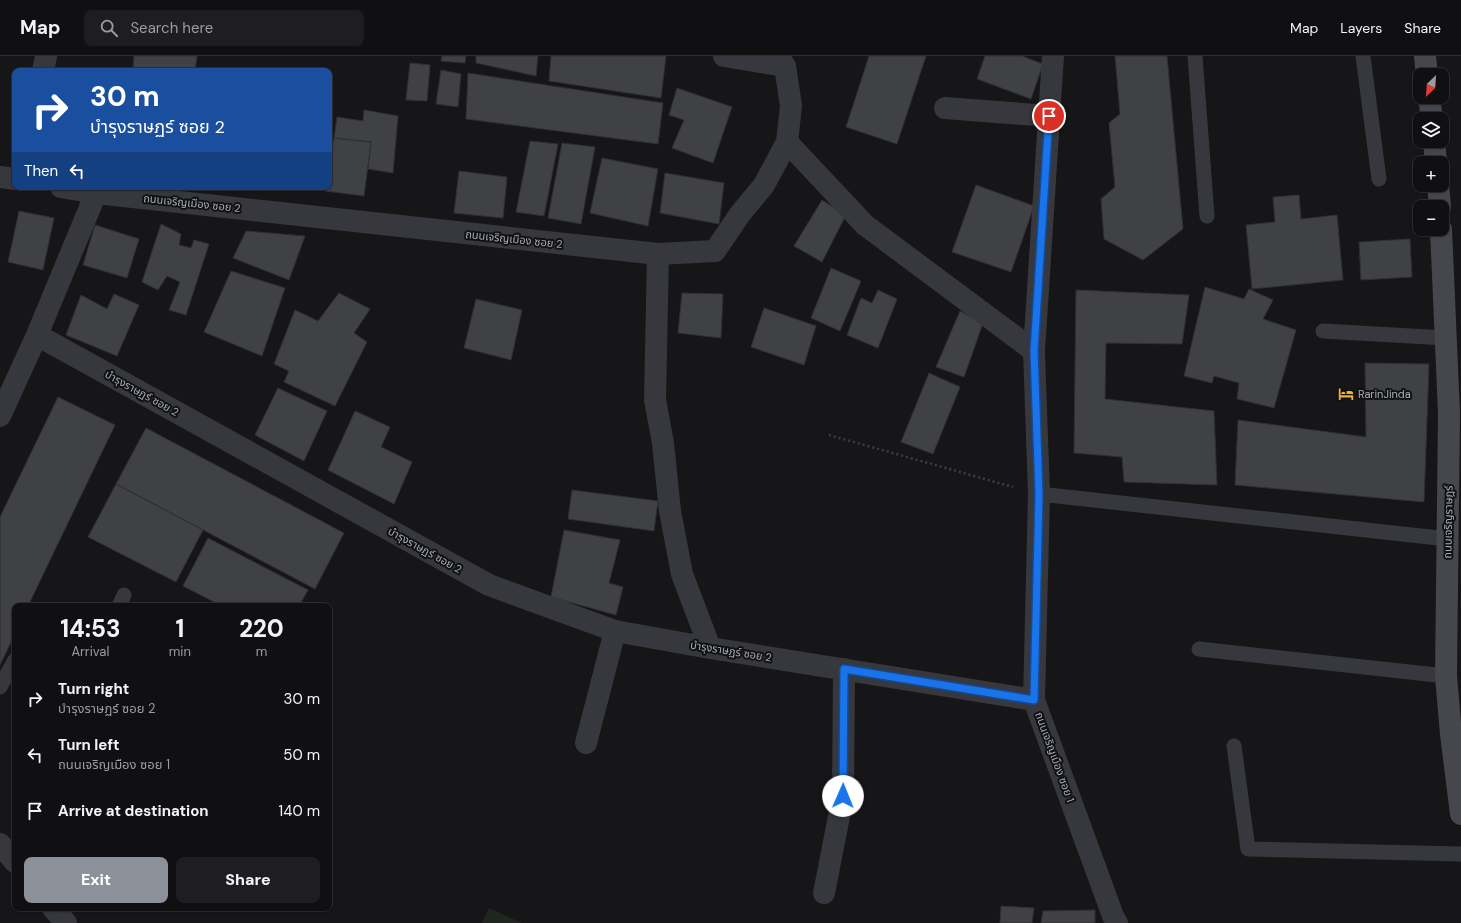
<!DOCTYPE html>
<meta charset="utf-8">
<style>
:root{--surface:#101012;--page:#1e1e20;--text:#f1f3f6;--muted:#9c9d9f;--line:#303032;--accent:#8c9099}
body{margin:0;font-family:"DM Sans","Noto Sans Thai",sans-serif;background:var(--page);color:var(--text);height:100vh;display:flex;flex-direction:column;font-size:15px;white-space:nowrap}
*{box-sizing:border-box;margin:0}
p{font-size:13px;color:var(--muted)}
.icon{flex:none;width:22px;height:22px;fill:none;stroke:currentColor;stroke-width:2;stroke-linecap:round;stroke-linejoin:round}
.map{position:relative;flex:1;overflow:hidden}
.side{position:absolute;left:12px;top:547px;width:320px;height:308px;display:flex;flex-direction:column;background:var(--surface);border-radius:8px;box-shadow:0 1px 3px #0004,0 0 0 1px var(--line)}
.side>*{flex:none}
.top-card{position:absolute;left:12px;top:12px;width:320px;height:122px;border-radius:8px;box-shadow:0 1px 3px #0004,0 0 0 1px var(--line);background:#1a4fa0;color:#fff;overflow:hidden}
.needle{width:26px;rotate:205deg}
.fabs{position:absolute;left:1413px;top:12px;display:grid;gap:8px}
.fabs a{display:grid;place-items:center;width:36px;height:36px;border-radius:8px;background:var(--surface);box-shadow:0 1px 3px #0004,0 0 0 1px var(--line);font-size:20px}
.pin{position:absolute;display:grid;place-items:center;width:34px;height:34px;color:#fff;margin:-17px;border:2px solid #fff;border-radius:50%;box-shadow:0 1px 4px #0007}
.me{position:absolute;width:44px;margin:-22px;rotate:1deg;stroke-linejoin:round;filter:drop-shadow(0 0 3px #0008)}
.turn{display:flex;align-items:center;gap:14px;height:84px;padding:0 12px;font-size:18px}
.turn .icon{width:52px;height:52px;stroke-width:2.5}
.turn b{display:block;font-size:28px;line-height:34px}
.then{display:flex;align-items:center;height:38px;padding:0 12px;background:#0003;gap:8px;font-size:15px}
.eta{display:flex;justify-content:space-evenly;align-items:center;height:68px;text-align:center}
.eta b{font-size:24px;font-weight:800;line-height:28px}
.cta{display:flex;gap:8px;margin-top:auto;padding:8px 12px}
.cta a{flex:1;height:46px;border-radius:8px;background:var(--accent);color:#fff;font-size:16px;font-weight:800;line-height:46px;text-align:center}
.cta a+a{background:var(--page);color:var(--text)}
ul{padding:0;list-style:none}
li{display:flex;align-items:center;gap:12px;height:56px;padding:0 12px}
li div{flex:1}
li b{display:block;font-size:15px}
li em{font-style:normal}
header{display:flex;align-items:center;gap:24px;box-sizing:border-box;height:56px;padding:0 20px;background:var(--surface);border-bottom:1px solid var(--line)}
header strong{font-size:19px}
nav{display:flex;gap:22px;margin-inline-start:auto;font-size:14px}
.search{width:280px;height:36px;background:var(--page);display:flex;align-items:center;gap:10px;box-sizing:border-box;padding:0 14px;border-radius:8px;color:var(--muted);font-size:15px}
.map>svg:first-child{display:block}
.green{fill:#1e261f}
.building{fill:#404145;stroke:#303034}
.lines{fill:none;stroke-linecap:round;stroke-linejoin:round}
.path{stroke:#3d3f44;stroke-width:2.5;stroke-dasharray:2 3;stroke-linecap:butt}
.lane{stroke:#37383d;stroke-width:15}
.street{stroke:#37383d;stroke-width:22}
.secondary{stroke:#45474d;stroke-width:22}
.route-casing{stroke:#114b97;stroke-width:10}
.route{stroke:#1a73e8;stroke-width:7}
.labels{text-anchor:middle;stroke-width:4;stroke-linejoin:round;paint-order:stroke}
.street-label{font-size:11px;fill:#a8adb8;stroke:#111113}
.poi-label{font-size:11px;fill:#a8adb8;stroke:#111113;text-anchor:start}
</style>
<header>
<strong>Map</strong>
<div class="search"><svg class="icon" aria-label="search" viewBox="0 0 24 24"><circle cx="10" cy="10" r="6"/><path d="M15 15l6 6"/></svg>Search here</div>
<nav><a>Map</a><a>Layers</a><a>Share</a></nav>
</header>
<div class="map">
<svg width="1461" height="867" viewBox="0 0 1461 867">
<rect width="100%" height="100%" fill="#161618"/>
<!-- green -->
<path class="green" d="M489,852L522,867H482Z"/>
<!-- building -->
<path class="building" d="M134,0H197L195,15H149L133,13Z
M442,0H466L465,7L441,5Z
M476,0H538L536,20L476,7Z
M551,0H666L661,42L549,25Z
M869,0H926L897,88L846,71Z
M985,0H1022L1043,8L1031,43L977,23Z
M1115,0H1167L1183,173L1143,204L1104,183L1101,143L1115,131L1109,67L1120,58Z
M410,7L430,9L427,45L406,44Z
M441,14L461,18L458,51L436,48Z
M468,17L663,47L658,88L466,63Z
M677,32L732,51L713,107L672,92L684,64L669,59Z
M364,54L398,60L393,117L368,113L371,86L334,82L337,61L363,65Z
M334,82L371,86L364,140L325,135L326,131H329V112Z
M530,85L558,88L544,160L516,156Z
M562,87L595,91L581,168L548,162Z
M602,102L658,113L648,170L590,157Z
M459,115L507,121L503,162L454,157Z
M665,117L724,127L719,168L660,157Z
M976,129L1034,150L1011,216L952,196Z
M1299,139L1301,163L1337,159L1343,224L1252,233L1246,169L1275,166L1273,141Z
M822,144L846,159L822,206L794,190Z
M19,155L54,162L43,214L8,206Z
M161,168L181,178L179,189L191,192L194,184L209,188L186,259L169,254L180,226L167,220L158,234L142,226Z
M95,169L139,183L127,222L83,209Z
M246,175L305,180L289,224L233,202Z
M1410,183L1412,221L1361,224L1359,186Z
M831,212L861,225L840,275L811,262Z
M231,215L285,232L262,300L204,276Z
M1205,231L1244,243L1249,233L1273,244L1263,263L1296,274L1274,352L1237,343L1239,327L1214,320L1212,327L1184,320Z
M878,234L897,243L878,292L847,279L861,242L872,247Z
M1076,234L1189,239L1182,288L1106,287L1105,343L1214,355L1217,429L1124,426L1122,401L1074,397Z
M339,237L370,253L354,277L367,286L335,350L284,326L289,315L274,308L295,254L318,265Z
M682,237L723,238L721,282L678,277Z
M114,238L139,249L117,300L66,279L81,239L107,253Z
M476,243L522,254L511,304L464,292Z
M764,252L816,270L804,309L751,291Z
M960,255L983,267L964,321L936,311Z
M1365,307L1429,308L1424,446L1235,429L1238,364L1366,381Z
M929,317L960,331L933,398L901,386Z
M278,332L327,355L304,405L255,379Z
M58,341L115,369L28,550H15V578L0,609V461Z
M355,355L390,371L381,391L412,406L394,448L328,414Z
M146,372L344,477L315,533L116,428Z
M116,428L203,474L176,526L88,481Z
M572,434L658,445L654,475L568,463Z
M564,474L620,484L609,527L623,531L616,559L551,541Z
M208,482L308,534L299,550H222L183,530Z
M1001,850L1034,852L1032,867H1000Z
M1095,854V867H1041L1043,855Z"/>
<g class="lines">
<!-- path -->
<path class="path" d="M829,379L1013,431"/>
<!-- lane -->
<path class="lane" d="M1195,0L1207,160
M1363,0L1379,123
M1323,275L1446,282
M1039,438L1448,483
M119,550L124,539
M1199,593L1446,620
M0,631L15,604
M1234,690L1248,793L1461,798"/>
<!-- street -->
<path class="street" d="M724,0L785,10
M1053,0L1034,295L1039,438L1034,644L1113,860L1117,867
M43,15L46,0
M945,52L1049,60
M787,86L865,169L1034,295
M0,121L15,123
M61,131L96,137L658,198L715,195L740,158L764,129L787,86L791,50L785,10L778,0
M658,198L655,344L663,387L670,455L682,518L710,592
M37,279L489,529L615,575L710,592L1034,644
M0,360L37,279L96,137
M586,687L615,575
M0,788L15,806
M824,837L843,740L844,613
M53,852L66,867"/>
<!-- secondary -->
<path class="secondary" d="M1425,0L1427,19
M1429,41L1432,63
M1434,85L1436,107
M1438,129L1440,151
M1441,173L1449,357L1446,620L1451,678L1461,758"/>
</g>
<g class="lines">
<!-- route casing -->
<g class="route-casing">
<path id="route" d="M843,740L844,613L1034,644L1039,438L1034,295L1049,60"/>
</g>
<!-- route -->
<use href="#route" class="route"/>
</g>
<!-- icons -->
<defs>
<g id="hotel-bare" transform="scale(1.2)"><path d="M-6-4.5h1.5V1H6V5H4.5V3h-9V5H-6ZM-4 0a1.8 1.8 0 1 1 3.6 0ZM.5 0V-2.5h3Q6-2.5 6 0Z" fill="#f2b134" stroke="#111113" stroke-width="2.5" paint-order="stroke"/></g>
</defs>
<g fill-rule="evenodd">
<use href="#hotel-bare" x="1346" y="338"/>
</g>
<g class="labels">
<!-- street labels -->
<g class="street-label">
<text transform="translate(192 147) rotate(6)" y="4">ถนนเจริญเมือง ซอย 2</text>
<text transform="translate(514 183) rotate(6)" y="4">ถนนเจริญเมือง ซอย 2</text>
<text transform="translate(142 337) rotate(29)" y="4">บำรุงราษฏร์ ซอย 2</text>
<text transform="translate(1448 466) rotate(-89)" y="4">ถนนเจริญราษฎร์</text>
<text transform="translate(425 494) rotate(29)" y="4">บำรุงราษฏร์ ซอย 2</text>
<text transform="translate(731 595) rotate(9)" y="4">บำรุงราษฏร์ ซอย 2</text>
<text transform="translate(1055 701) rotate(70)" y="4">ถนนเจริญเมือง ซอย 1</text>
</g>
<!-- poi labels -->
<g class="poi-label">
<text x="1358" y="342">RarinJinda</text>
</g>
</g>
</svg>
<div class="fabs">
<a><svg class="needle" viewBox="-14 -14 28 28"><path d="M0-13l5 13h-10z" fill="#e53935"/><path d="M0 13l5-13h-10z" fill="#9c9d9f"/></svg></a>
<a><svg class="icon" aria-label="layers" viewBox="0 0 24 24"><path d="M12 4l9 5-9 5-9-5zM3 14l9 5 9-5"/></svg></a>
<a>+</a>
<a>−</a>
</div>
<div class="pin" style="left:1049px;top:60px;background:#d93025"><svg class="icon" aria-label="arrive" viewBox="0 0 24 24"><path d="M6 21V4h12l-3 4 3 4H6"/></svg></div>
<svg class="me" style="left:843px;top:740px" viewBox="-20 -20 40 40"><circle r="19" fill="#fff"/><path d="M0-13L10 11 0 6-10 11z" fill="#1a73e8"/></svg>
<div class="top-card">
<div class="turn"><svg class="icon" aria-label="right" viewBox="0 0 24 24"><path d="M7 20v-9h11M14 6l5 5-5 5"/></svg><div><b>30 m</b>บำรุงราษฏร์ ซอย 2</div></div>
<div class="then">Then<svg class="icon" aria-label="left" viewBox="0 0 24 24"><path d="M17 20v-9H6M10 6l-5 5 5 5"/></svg></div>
</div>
<section class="side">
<div class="eta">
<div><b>14:53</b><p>Arrival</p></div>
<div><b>1</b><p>min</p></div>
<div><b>220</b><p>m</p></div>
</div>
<ul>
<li><svg class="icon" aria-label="right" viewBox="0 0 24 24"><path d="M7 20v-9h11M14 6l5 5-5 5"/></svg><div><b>Turn right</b><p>บำรุงราษฏร์ ซอย 2</p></div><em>30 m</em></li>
<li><svg class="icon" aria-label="left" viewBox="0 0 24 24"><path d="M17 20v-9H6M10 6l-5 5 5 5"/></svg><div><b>Turn left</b><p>ถนนเจริญเมือง ซอย 1</p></div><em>50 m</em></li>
<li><svg class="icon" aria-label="arrive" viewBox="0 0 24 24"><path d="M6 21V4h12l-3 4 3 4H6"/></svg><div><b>Arrive at destination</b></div><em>140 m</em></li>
</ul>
<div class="cta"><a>Exit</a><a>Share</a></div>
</section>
</div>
